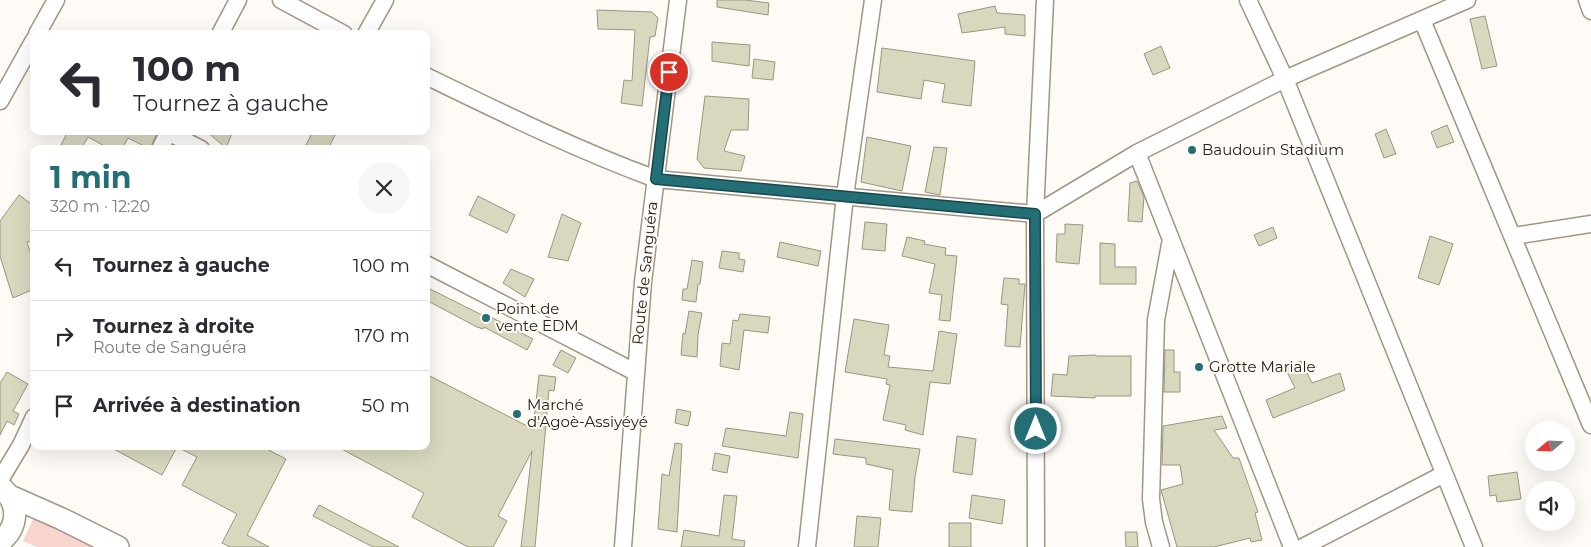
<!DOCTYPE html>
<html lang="fr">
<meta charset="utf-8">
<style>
:root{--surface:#fff;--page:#f7f7f7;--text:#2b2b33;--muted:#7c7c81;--line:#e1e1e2;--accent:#246e75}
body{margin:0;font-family:Montserrat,sans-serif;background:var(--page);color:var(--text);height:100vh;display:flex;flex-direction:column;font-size:19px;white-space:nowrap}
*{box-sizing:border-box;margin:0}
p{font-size:16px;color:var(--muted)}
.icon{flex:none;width:28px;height:28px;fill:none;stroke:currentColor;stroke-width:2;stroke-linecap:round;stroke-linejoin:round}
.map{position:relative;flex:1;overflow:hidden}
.panel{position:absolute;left:30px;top:145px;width:400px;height:305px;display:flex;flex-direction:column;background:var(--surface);border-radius:10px;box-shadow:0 5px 20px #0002}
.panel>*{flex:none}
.hud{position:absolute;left:30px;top:30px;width:400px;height:105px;border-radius:10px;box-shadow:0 5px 20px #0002;background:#fff;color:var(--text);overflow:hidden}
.needle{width:32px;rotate:251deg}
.fabs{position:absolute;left:1525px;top:421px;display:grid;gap:10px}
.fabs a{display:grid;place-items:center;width:50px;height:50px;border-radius:50%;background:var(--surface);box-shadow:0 5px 20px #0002;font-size:25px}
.pin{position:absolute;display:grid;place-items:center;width:42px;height:42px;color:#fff;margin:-21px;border:2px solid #fff;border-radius:50%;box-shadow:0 1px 5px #0007}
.me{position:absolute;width:55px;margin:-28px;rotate:0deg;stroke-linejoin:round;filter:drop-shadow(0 0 4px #0008)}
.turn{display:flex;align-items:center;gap:18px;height:105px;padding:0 20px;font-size:22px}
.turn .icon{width:65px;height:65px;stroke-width:2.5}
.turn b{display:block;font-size:35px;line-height:42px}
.round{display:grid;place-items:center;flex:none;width:52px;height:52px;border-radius:26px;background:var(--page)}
.overview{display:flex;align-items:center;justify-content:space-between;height:85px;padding:0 20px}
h1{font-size:30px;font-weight:700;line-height:38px;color:var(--accent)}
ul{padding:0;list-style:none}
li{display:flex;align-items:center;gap:15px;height:70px;padding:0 20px;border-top:1px solid var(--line)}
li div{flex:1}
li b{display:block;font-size:19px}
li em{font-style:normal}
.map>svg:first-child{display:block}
.green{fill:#f7d4ce}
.building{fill:#d9d8bf;stroke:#98967f}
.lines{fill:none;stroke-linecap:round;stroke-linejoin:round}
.minor-casing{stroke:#a29681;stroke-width:19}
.major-casing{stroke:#a29681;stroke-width:24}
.minor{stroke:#fff;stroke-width:16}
.major{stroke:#fff;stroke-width:21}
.route-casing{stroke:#17484c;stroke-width:12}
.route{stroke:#246e75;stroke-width:9}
.poi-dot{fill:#246e75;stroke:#fefbf7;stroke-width:2}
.labels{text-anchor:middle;stroke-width:4;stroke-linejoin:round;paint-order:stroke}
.poi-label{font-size:15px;fill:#28231b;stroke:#fefbf7;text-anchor:start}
.street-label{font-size:15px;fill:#28231b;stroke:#fefbf7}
</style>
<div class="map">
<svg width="1591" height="547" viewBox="0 0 1591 547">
<rect width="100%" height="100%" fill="#fefbf7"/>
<!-- green -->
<path class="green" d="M35,515L99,547H37L23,541Z"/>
<!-- building -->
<path class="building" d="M717,0H745L769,3L768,15L717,7Z
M995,6L997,13L1025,15V36L1005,34V27L962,33L958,14Z
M597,10L652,12L658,18L655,36L650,37L642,106L621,103L624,80L632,81L635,30L598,29Z
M1485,16L1497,66L1482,69L1470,19Z
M712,42L750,45L749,66L712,61Z
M1161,46L1170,68L1153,75L1144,54Z
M882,48L975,61L971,106L942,102L945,84L924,80L921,99L877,92Z
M754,59L775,62L773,80L752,78Z
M705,96L749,99L748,130H731L724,151L745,156L741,171L704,168L697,159Z
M1447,125L1454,142L1437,148L1431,132Z
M1386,129L1396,154L1384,158L1375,134Z
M68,131H158L150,149L128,138L122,149H110L88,137L81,149H59Z
M206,131H233L226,148Z
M313,131H337L328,149H304Z
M867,137L911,146L902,191L861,182Z
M934,147L947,148L940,195L925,192Z
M1137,181L1144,197L1142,222L1128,221L1130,183Z
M19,195L34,206L33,241L27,242L34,264V289L13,298L0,256V221Z
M478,196L515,215L507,233L469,215Z
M562,214L581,223L568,261L548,257Z
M865,222L887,224L885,251L862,249Z
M1065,224L1083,225L1079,264L1056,262L1057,234H1065Z
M1273,227L1277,238L1259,246L1254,235Z
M1430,236L1453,244L1439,285L1418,278Z
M907,237L925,241L924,244L946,248L945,255L957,256L950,321L939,320L942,295L929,293L935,264L902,256Z
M780,242L821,251L818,266L777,257Z
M1100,243L1115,244V267H1136V284H1100Z
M722,251L739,253V259L745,260L743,272L719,268Z
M692,260L703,262L700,284H698L696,302L682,300L683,289H687Z
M511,269L534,279L525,297L503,283Z
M1004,278L1019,279V284H1025L1020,347L1005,346L1008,305L1001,304Z
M426,287L484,316L485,314L533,339L527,350L484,327L483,329L477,327L426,300Z
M689,311L702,313L698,335L697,357L681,355L683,333L685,334Z
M740,314L770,317L768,333L744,330L739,370L720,366L722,343L730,344L733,320L738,321Z
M854,319L889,325L884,355L890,356L888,367L933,371L939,331L957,334L950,384L930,382L923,435L905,430L906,425L883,420L890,385L886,384L887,379L845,372Z
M561,350L576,358L568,373L553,365Z
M1165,350H1174V372H1180V392H1164Z
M1096,355V356H1131V396H1095V398L1051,396L1053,374L1067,375L1069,356Z
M1301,361L1312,383L1340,373L1345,390L1273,418L1266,400L1295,388L1285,368Z
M7,372L28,384L13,411L19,414L14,425L7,421L0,435V383Z
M426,374L533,429L539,375L556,377L554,391L549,390L535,547H521L532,451L498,516L507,521L493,547H468L412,517L424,493L336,446H426Z
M677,409L691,412L688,426L675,423Z
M790,412L803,414L798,458L722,446L726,428L786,436Z
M1222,416L1227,428L1214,430L1233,458H1239L1258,512L1255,513L1262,540L1251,542L1250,538L1214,547H1177L1161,490L1183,484L1180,465H1162L1163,426Z
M957,436L976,439L972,475L953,472Z
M835,439L920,449L915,477L912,512L889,510L893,470L866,464V458L833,454Z
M675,443L682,444L677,532L658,529L662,474L669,476Z
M108,446H261L286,459L247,535L269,547H230L222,543L237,514L182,485L197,457L177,447L162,475Z
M715,453L730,456L727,473L712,470Z
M1517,472L1521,499L1497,502L1496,495L1490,496L1488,476Z
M724,495L737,496L732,539L745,541L744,547H681L684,530L719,536Z
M972,495L1005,500L1002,524L969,518Z
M319,505L399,547H373L313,516Z
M857,516L881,518L878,547H854Z
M949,523H971V547H949Z
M1125,532H1137L1138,547H1126Z"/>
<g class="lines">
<!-- minor casing -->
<g class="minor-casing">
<path id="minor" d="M281,0L344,34
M1248,0L1285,79L1474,547
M1587,0L1591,11
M1422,20L1591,425
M37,34L56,0
M220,34L238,0
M366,34L385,0
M426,76C502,113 577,150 656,179L1035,214L1137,153L1285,79L1467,0
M0,101L34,40
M168,132L201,149
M160,149L169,131
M1137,153L1292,547
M1513,236L1591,224
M426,264L635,372
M0,480L21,445L34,417
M623,547L643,282L678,0
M807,547L845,196L873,0
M1036,547L1035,214L1045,0
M1161,547L1154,522L1151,499L1156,320L1171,239
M1303,547L1444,474"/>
</g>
<!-- major casing -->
<g class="major-casing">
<path id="major" d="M10,496L62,519L118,547
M0,542C18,528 20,505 3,489"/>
</g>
<!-- minor -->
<use href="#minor" class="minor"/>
<!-- major -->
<use href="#major" class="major"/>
</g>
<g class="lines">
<!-- route casing -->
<g class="route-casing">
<path id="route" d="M669,72L656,179L1035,214L1036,429"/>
</g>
<!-- route -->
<use href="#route" class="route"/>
</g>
<!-- markers -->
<g class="poi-dot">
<circle cx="1192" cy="150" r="5"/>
<circle cx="486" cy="318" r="5"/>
<circle cx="1199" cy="367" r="5"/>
<circle cx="517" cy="414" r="5"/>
</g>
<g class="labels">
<!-- poi labels -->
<g class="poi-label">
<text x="1202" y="155">Baudouin Stadium</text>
<text x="496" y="314">Point de<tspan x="496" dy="17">vente EDM</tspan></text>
<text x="1209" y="372">Grotte Mariale</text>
<text x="527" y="410">Marché<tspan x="527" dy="17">d'Agoè-Assiyéyé</tspan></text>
</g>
<!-- street labels -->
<g class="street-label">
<text transform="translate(645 273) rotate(-84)" y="5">Route de Sanguéra</text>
</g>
</g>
</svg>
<div class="fabs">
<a><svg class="needle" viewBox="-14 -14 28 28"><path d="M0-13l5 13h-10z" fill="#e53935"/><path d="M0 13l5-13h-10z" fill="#7c7c81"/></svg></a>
<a><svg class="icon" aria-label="sound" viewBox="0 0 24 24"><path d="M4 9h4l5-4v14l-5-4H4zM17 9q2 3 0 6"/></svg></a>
</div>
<div class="pin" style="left:669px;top:72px;background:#d93025"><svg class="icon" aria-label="arrive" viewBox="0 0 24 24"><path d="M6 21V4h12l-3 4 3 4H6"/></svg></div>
<svg class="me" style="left:1036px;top:429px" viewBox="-20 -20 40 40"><circle r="17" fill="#246e75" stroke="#fff" stroke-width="3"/><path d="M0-11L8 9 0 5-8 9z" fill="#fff"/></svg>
<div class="hud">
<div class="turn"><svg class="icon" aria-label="left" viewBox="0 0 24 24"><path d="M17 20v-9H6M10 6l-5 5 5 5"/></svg><div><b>100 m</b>Tournez à gauche</div></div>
</div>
<section class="panel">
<div class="overview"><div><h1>1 min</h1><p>320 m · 12:20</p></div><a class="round"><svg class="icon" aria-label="close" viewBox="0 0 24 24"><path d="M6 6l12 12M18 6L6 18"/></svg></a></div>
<ul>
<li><svg class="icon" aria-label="left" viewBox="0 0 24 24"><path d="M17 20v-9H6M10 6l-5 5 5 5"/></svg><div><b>Tournez à gauche</b></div><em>100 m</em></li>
<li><svg class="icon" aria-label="right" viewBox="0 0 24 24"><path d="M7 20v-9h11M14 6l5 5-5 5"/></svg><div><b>Tournez à droite</b><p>Route de Sanguéra</p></div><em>170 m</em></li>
<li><svg class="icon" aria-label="arrive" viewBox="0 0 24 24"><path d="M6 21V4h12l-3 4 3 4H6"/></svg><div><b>Arrivée à destination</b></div><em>50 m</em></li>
</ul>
</section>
</div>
